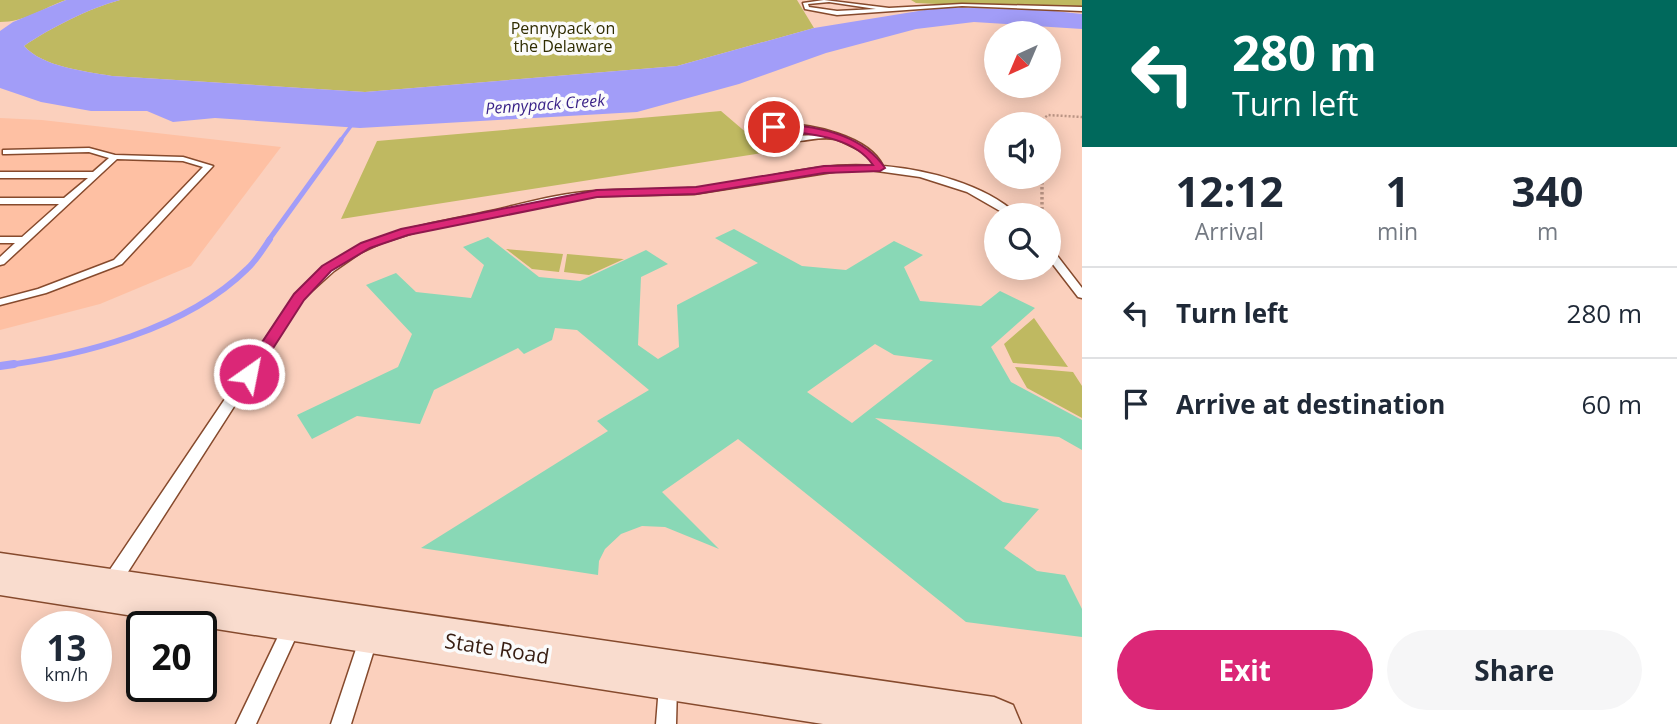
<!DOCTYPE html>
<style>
:root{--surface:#fff;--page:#f6f6f7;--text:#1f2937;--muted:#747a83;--line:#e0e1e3;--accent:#db2777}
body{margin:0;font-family:"Open Sans",sans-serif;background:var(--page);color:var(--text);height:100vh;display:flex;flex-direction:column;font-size:26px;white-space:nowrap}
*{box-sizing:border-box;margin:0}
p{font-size:23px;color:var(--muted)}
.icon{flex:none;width:38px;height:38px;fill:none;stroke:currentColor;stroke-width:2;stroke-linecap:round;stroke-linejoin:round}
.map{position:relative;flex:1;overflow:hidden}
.side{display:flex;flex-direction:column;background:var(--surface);width:595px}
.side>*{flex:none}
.banner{background:#00695c;color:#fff;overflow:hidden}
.needle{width:46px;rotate:224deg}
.tools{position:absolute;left:984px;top:21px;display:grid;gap:14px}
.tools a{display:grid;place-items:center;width:77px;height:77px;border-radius:50%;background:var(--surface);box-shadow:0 4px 18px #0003;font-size:35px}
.speed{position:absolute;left:21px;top:611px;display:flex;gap:14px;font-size:35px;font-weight:700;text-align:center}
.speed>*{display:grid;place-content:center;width:91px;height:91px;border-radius:50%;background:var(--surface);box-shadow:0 4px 18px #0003;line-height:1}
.speed small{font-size:18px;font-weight:400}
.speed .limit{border:4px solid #111;border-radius:10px;background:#fff;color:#111}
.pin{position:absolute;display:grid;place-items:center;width:60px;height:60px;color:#fff;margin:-30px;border:4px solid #fff;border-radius:50%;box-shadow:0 2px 7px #0007}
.me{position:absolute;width:77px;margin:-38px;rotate:33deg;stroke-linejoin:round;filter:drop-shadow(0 0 5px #0008)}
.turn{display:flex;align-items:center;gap:24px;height:147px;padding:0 35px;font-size:32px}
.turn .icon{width:91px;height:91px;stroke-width:2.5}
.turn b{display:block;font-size:49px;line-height:60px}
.eta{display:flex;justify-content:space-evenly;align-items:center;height:119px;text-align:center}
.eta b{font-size:42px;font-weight:700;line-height:49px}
.cta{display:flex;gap:14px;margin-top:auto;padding:14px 35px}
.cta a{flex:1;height:80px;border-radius:42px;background:var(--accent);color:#fff;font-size:28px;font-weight:700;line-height:80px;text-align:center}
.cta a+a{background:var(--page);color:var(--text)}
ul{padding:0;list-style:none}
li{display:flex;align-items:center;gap:21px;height:91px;padding:0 35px;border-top:2px solid var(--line)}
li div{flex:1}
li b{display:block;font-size:26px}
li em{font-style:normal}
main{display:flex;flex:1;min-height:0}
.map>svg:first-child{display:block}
.built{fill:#fec0a3}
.green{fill:#bfb961}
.water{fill:#a29df8}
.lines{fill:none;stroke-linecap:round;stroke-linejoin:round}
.stream-far3{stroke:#a29df8;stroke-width:3.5}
.stream-far2{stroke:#a29df8;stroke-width:5}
.stream-far1{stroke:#a29df8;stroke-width:6}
.stream{stroke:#a29df8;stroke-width:8}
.building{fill:#89d8b6;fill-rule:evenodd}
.service-casing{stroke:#864a2d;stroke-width:3}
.secondary-casing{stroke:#864a2d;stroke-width:3}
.path-far1{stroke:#ba9484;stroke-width:2.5;stroke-dasharray:2 2;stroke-linecap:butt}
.path{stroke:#ba9484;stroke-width:3.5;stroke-dasharray:2.5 2.5;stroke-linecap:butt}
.service{fill:#fff;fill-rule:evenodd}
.secondary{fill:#f9dcce;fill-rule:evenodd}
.route{fill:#db2777;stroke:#8e194d;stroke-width:2}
.labels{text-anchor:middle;stroke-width:7;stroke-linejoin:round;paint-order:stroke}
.far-park-label{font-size:16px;fill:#2f2c00;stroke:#fbfbfb}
.far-water-label{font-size:16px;font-style:italic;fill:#371f86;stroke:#fbfbfb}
.near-street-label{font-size:21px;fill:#371d11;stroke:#fbfbfb}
</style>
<main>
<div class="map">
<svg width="1082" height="724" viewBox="0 0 1082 724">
<rect width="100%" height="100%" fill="#fbd0bd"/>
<!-- built -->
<path class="built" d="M0,118L42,120L281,147L191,266L100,304L0,330Z"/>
<!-- green -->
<path class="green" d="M0,0H66C43,8 25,22 0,22Z
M120,0H797L814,28L677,66L365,92L112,76C84,71 43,67 24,46C50,28 90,8 120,0Z
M911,0H1082V8L936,4L916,3Z
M721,111L769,152L341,219L377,141Z
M506,249L563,254L559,272L532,269Z
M567,254L623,259H624L589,275L564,272Z
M1034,318L1068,367L1013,363L1004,344Z
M1015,367L1073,372L1082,386V418L1027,388Z"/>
<!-- water -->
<path class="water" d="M66,0H120C90,8 50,28 24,46C43,67 84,71 112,76L365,92L677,66L814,28L943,7L1045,10L1082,14V29L974,22L916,29L826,53L739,84L637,112L360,128L215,118L173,122L147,111H91L41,102L0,88V31L13,22Z"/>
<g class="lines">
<!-- stream-far3 -->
<path class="stream-far3" d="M340,141L354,122"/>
<!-- stream-far2 -->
<path class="stream-far2" d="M268,241L341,140"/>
<!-- stream-far1 -->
<path class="stream-far1" d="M0,366C82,356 186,329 247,269C256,261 263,249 270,239"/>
<!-- stream -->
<path class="stream" d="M0,366L14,364"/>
</g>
<!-- building -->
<path class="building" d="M734,229L802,266L846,270L894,241L923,255L904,267L920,301L981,306L1000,291L1035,308L991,347L1011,382L1082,420V450L1059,437L875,418L1003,502L1039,509L1004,548L1037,571L1065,575L1082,609V637L966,622L738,439L662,492L719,549L665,527L642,526L621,534L605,549L599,561L598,575L421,548L608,431L597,421L649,390L577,330L555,328L552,340L524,354L518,348L434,390L420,424L357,416L312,439L297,415L398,367L412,334L366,285L396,273L416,292L471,298L484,265L463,247L488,237L539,277L580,281L646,250L668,264L641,277L638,345L658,359L679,347L677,305L758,263L715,238ZM875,344L894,355L933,360L852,423L807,392Z"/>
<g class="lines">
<!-- service casing -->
<g class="service-casing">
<path id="service" d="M824,0L889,8L962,4L1082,7V11L962,6L837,15L805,9L803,3ZM829,2L876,9L837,11L809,7L808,4Z
M779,124C810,123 869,136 883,166C928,170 984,184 1018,215H1007L967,192L920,177L870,170H845L694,194L599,196L571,199L426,229L384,242L360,253L334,271L303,299L117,589L111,591L105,589L103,583L105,577L295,295C358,231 408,229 491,211C526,203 560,193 595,191C632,188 670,191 707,187C763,180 818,161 875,166C870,157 864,152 855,148C849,145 842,141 835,139C811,134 789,152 766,130ZM780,129L805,130L822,135L791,136L775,131Z
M89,148L115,155L183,157L213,166L122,264L46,293L0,305V299L38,289L114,260L203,167L183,161L117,159L4,264L0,265V257L15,243H0V237H22L59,204H0V198H64L88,178H0V172H93L109,158L89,152L6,154H3V150Z
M1048,248L1052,249L1082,288V298L1078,297L1048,258Z
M292,617L298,620L301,626L256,724H236L286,620Z
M369,628L375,631L378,637L351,724H331L360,637L363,631Z
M668,677L675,679L677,686L676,724H656L659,686L661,679Z"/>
</g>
<!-- secondary casing -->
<g class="secondary-casing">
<path id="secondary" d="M0,553L994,697L1013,705L1021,724H823L0,595Z"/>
</g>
<!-- path-far1 -->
<path class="path-far1" d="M1043,124V119L1048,115L1082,117"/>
<!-- path -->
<path class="path" d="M1042,177V215"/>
<!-- service -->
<use href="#service" class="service"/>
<!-- secondary -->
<use href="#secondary" class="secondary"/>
</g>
<!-- route -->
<path class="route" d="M774,124C814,125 862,134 885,168L880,171L824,173L696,194L597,197L408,235L370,248L331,271L304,300L254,378H243L241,374L294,294L322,266L361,243L401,229L597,190L696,187L824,166L873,165C852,134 803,134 771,129L770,127Z"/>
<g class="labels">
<!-- far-park labels -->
<g class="far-park-label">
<text x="563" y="34">Pennypack on<tspan x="563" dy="18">the Delaware</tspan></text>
</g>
<!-- far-water labels -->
<g class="far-water-label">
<text transform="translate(545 104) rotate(-4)" y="6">Pennypack Creek</text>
</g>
<!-- near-street labels -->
<g class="near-street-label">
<text transform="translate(497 649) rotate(9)" y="7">State Road</text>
</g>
</g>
</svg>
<div class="tools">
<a><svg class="needle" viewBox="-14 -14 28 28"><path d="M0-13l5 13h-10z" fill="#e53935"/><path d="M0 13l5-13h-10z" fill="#747a83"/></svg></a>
<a><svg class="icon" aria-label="sound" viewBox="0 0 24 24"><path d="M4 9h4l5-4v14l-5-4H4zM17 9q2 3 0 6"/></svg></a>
<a><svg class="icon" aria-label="search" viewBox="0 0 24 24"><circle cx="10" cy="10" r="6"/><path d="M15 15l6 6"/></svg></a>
</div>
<div class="speed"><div>13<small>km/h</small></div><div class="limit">20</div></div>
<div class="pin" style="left:774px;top:127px;background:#d93025"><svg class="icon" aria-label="arrive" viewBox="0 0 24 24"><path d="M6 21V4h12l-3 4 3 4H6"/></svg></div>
<svg class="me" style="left:249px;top:374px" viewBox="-20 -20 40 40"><circle r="17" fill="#db2777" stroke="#fff" stroke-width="3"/><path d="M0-11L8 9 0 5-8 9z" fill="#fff"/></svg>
</div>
<section class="side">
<div class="banner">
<div class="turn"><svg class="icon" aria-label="left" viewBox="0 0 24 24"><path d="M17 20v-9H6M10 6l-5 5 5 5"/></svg><div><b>280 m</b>Turn left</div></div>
</div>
<div class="eta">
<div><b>12:12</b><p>Arrival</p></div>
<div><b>1</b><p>min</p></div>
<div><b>340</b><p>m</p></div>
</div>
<ul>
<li><svg class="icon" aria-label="left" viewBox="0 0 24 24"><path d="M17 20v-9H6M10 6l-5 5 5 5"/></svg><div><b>Turn left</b></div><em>280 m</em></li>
<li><svg class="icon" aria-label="arrive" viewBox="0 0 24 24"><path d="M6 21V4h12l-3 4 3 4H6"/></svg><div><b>Arrive at destination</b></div><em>60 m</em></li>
</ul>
<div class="cta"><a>Exit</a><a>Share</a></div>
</section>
</main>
